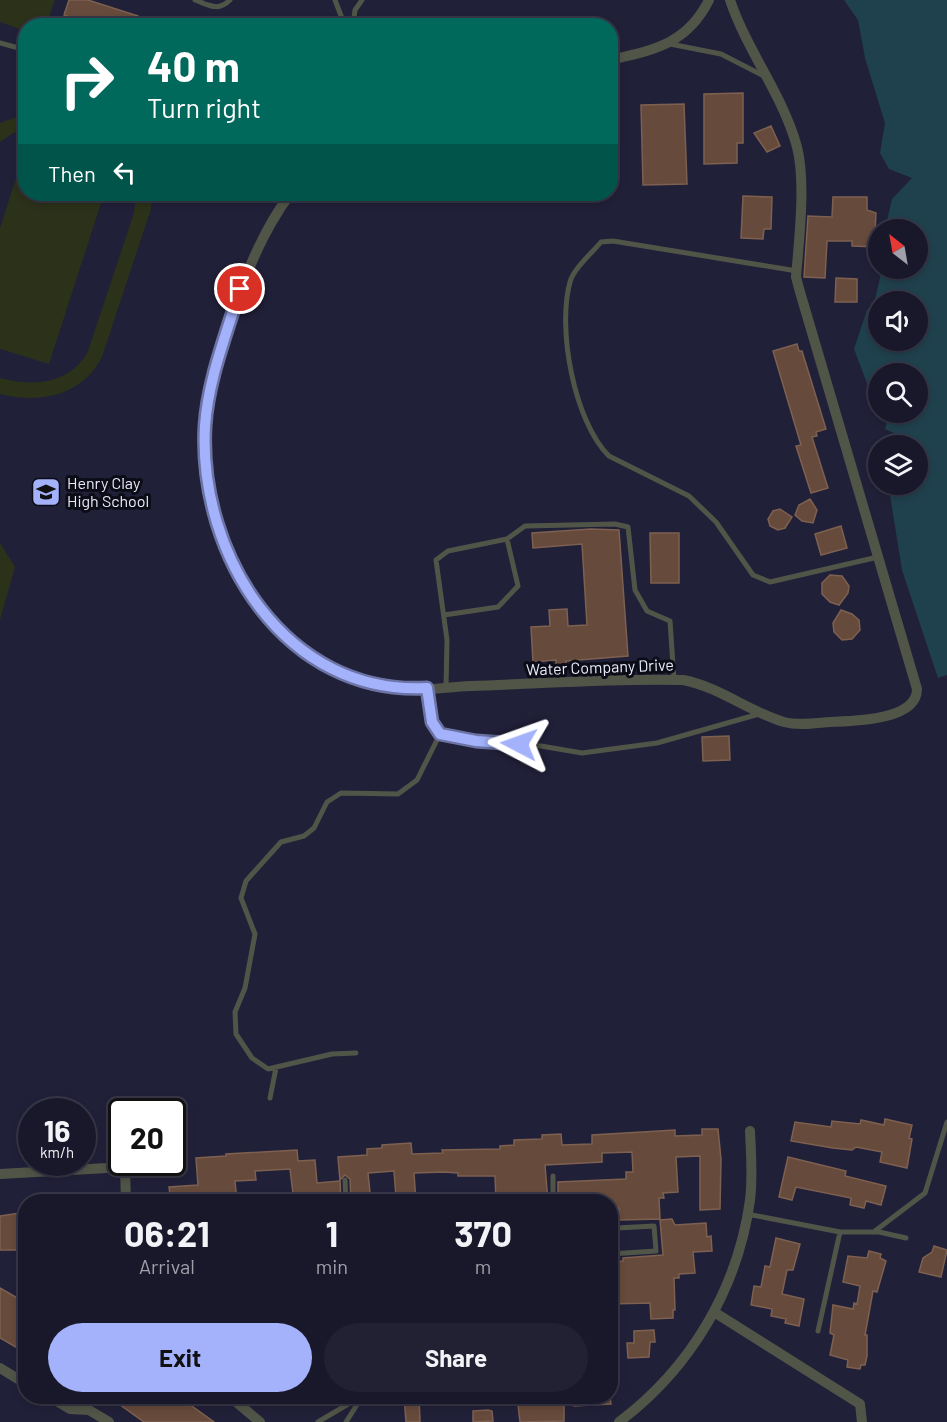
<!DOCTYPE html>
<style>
:root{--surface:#19182b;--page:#222133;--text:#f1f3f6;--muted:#9fa0a9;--line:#373747;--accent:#a4b2fc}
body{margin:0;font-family:Barlow,sans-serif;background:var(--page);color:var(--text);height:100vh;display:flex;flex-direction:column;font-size:22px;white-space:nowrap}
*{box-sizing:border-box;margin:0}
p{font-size:20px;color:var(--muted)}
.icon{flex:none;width:33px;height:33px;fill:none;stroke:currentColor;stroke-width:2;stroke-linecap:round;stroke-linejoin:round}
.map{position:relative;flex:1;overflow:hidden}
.side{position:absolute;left:18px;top:1194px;width:600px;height:210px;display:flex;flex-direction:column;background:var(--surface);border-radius:24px;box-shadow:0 3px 9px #0003,0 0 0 2px var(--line)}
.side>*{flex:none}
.hud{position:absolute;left:18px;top:18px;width:600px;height:183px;border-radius:24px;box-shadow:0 3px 9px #0003,0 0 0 2px var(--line);background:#00695c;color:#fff;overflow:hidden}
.needle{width:39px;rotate:329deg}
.buttons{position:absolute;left:868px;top:219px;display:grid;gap:12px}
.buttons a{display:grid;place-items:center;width:60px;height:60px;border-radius:50%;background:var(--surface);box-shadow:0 3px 9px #0003,0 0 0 2px var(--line);font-size:30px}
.speed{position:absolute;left:18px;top:1098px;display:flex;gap:12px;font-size:30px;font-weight:700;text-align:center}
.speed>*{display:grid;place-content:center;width:78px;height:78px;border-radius:50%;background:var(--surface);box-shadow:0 3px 9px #0003,0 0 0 2px var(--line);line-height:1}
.speed small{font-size:15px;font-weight:400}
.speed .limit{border:3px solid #111;border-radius:9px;background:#fff;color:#111}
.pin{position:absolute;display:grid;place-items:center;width:51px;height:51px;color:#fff;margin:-26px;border:3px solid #fff;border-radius:50%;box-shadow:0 2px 6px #0007}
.me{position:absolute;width:66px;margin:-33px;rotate:274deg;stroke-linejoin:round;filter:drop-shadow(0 0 4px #0008)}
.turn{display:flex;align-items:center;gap:21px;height:126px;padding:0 30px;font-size:27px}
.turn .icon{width:78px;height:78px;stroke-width:2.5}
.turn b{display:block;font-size:42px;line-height:51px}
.then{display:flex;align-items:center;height:57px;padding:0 30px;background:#0003;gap:12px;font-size:22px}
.eta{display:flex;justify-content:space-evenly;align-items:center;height:102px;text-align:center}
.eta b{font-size:36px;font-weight:700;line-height:42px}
.cta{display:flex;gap:12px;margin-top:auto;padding:12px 30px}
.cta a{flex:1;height:69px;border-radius:36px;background:var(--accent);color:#111;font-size:24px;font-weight:700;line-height:69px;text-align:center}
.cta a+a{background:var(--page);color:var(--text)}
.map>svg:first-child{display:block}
.green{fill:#2c311a}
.water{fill:#1f414d;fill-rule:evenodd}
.building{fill:#664a3b;stroke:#7d6050;stroke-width:1.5}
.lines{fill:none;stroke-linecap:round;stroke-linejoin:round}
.service{stroke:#515548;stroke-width:5}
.minor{stroke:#515548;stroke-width:10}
.route-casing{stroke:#6b74a4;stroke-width:15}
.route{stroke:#a4b2fc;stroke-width:10}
.labels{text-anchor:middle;stroke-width:6;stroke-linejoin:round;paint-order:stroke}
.poi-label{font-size:16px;fill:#e9eafb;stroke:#0c0c16;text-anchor:start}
.street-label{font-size:16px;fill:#e9eafb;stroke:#0c0c16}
</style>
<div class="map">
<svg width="947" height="1422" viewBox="0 0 947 1422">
<rect width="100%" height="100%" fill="#212039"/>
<!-- green -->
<path class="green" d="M0,0H55L46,25L26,26L25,31L0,22Z
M25,114V129L12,134L0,142V123Z
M25,150L26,194H104L49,364L0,349V228Z
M137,194H152L151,209L102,357C82,396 40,404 0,394V378C33,387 71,384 88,351L133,216Z
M0,543L15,567L0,620Z"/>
<!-- water -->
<path class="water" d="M844,0H947V675L938,678L902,570L890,495L893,485L918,484V446L905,445L907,439L885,429L889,413L918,412V374H879V395L870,391L854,349L867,310L874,304L882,269L918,268V230L885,229L892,199L912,178L889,169L880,153L885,123L865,58L858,20ZM879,302H918V340H879Z"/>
<!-- building -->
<path class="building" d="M69,0H88L138,16L135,26H95L64,15Z
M743,93V143H737V163L704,164V94Z
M684,104L687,184L643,185L641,105Z
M771,126L780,146L767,152L754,133Z
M743,196L772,197L771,229H764L763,239L741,238Z
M833,197H867V210L876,213L875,232H879V247L852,246V241H827L825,278L804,277L808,216L832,217Z
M836,278L857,279V302H835Z
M797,344L799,351H802L826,429L816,432L817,436L812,437L828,488L811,493L796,446L801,445L773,351Z
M810,499L817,510L813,523L802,521L795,515L799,505Z
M780,509L792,517L785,528L778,530L770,526L768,519L773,511Z
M841,526L847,548L821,555L815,534Z
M591,529L619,530L628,656L566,661V664L556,665V660L533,662L531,627L550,626L549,610L567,609L568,626L587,625L582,544L533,548L532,533Z
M650,533H679V583H651Z
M830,575L842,576L849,586L848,593L839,605L830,602L822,594V583Z
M841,610L852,614L859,620L860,630L852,639L842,640L834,632L833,623Z
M729,736L730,760L703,761L702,737Z
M885,1119L912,1125L909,1138L912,1139L907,1168L880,1162L882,1152L856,1147L852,1150L833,1148L791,1141L795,1122L831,1127L832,1121L860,1124L861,1120L884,1125Z
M702,1129H718L721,1159L720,1209L700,1210V1156L676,1157L678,1192L663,1193L664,1198H659L660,1219L619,1220V1208L610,1209V1202H558V1182L626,1179V1172H633L632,1152L602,1153V1162L545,1165L548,1202H496L495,1176H458V1173L444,1172L414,1173L416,1202H400V1197H396L394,1171L368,1173L371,1202H351L350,1179L345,1175L340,1180L341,1202H294L290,1169L255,1171L256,1180L235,1181L237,1202H207V1200L171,1202L169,1187L198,1185L196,1158L226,1156V1154L297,1150L298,1161L315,1160L317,1183L340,1181L338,1157L367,1155V1149L382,1148V1145L411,1143L412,1154L443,1153L442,1150L500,1149V1146L514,1145V1140L542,1139V1135L561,1134L562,1145L592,1144V1135L675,1130V1136L702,1135Z
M788,1157L846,1171L845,1176L886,1186L881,1205L866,1201L864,1208L850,1205L851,1198L796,1187L792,1200L779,1197Z
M26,1212V1250H0V1216Z
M672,1219L675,1225L706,1223L707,1237L711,1236L712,1251L693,1252L695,1273L679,1274V1278H674L675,1310H673V1318L651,1319L650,1303L610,1304V1262L623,1261V1258L663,1255L660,1220Z
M776,1238L800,1244L793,1270H787L782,1294L804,1299L799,1326L785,1323L786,1319L771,1316L772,1309L751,1305L754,1286L761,1287L765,1266L770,1267Z
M934,1246L947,1250L941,1277L919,1272L923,1258L932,1252Z
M869,1251L881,1254L880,1258L886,1261L877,1292L873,1291L865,1335H867V1356L865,1365H861L860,1369L847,1367L848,1360L830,1355L834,1335L830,1333L833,1305L853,1309L854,1303L857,1304L860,1286L843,1282L848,1256L867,1258Z
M0,1288L26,1303V1353L0,1338Z
M654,1330L655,1342H650L649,1357L628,1358L627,1343H634V1331Z
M125,1396H178L214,1422H144L119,1404Z
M404,1396H419L420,1422H406Z
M573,1396H610L611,1404L574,1406Z
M564,1400V1421L520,1422L518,1405Z
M488,1410L492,1411L493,1421L473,1422V1411Z"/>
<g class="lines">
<!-- service -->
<path class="service" d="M195,0C209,5 218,12 230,0
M335,0L345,26
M353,26L355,10L362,0
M0,43L26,50
M670,44L721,54L762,75
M797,271L613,241L601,242C592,253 574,268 570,282C557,329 574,421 609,456L689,496L716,522L753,575L770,582L878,557
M444,615L498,607L518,586L507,539
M446,687L447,640L436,560L448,551L507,539L525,526L615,524L628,527L635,590L647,611L670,621L674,680
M427,690L432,722L440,734L476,741L541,746L582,753L657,743L759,714
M356,1053L332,1054L268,1069L252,1058L236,1034L235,1012L245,988L255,934L241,898L246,881L281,842L304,836L314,828L327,802L341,793L398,794L417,780L440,734
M270,1098L276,1068
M553,1176V1202
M345,1180L346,1202
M747,1214L840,1232H879L906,1238
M610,1221L617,1228L654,1226L656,1251L610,1254
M875,1231L925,1193L947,1122
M818,1331L840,1232
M318,1422L350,1403L360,1400L346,1422"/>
<!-- minor -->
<path class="minor" d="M610,60C654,50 687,44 709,0
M290,194C257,239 240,289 224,342C216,369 207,397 205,426C199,547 267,660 389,688C414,693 444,687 470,686C541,684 613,678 683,680C720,687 749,712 784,722C799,726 816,723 830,722C852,721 917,721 917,689L800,292L796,277C799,240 806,182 797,147C783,95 747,51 730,0
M0,1174L125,1167L126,1202
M714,1312L860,1404L862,1422
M0,1368L26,1384
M48,1396L70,1409L89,1410L109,1422
M229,1396L260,1422
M619,1422C691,1368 738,1288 750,1200C753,1177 751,1154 750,1131"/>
</g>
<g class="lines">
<!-- route casing -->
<g class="route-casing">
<path id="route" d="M240,289C227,333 208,379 205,426C198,555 286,696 427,688L432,722L440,734L476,741L519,744"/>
</g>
<!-- route -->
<use href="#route" class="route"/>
</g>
<!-- icons -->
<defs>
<g id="school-square" transform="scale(1.5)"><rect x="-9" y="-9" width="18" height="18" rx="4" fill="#a4b2fc" stroke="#0c0c16"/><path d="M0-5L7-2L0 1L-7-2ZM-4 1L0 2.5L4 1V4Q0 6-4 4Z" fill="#111"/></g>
</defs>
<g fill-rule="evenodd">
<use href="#school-square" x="46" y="492"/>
</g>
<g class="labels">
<!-- poi labels -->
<g class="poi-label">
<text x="67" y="489">Henry Clay<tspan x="67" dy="18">High School</tspan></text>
</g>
<!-- street labels -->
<g class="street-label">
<text transform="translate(600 667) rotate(-2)" y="6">Water Company Drive</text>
</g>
</g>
</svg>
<div class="buttons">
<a><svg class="needle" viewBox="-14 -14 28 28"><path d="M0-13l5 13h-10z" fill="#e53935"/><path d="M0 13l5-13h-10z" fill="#9fa0a9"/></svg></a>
<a><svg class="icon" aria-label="sound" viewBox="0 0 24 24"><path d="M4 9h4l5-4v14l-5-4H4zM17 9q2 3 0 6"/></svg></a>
<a><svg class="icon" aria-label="search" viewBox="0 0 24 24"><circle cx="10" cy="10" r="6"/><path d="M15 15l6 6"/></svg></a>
<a><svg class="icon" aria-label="layers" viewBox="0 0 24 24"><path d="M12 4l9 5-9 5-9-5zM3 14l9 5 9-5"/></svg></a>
</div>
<div class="speed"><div>16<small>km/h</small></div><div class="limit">20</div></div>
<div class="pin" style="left:240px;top:289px;background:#d93025"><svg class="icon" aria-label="arrive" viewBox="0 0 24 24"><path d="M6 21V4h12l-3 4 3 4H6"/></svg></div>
<svg class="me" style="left:519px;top:744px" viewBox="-20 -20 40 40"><path d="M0-17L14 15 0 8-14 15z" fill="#a4b2fc" stroke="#fff" stroke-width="4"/></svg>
<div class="hud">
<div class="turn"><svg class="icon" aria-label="right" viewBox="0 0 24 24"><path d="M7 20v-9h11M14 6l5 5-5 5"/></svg><div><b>40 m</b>Turn right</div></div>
<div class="then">Then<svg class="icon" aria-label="left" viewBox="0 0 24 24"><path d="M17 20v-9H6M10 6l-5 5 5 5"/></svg></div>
</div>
<section class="side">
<div class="eta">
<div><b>06:21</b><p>Arrival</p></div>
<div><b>1</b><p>min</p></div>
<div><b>370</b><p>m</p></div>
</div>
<div class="cta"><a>Exit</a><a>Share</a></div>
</section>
</div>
